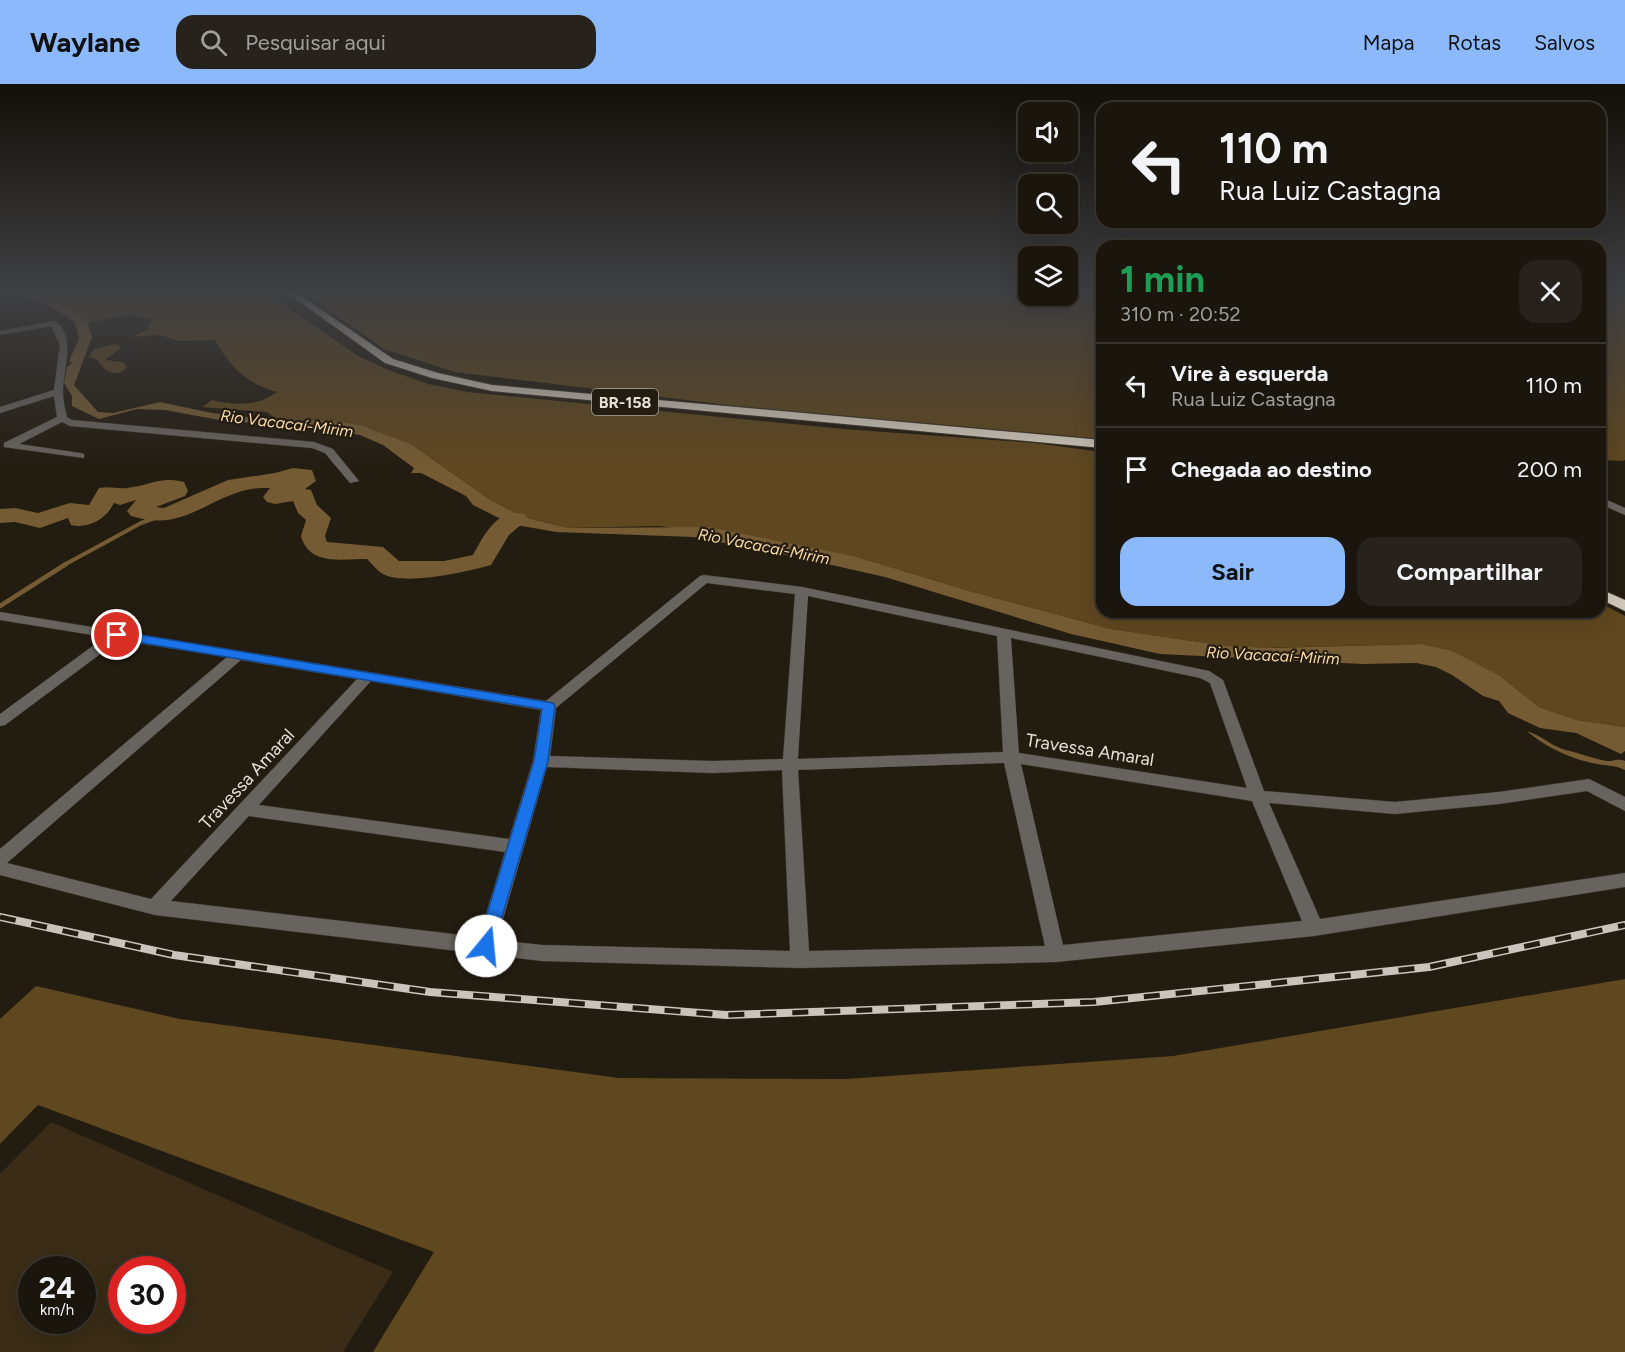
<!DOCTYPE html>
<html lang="pt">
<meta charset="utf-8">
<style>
:root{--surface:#1a150d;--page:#27221b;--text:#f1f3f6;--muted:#9f9f9d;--line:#38342e;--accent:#8cb9fc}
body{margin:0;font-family:Figtree,sans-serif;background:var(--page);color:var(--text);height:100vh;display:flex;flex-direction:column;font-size:22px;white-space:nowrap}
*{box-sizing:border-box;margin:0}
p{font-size:20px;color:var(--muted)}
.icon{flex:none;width:33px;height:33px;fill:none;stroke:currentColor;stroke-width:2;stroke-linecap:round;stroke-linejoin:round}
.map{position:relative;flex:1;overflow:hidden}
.side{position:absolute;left:1096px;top:156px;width:510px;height:378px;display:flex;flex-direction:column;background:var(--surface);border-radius:18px;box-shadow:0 6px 24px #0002,0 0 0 2px var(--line)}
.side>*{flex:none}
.banner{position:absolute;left:1096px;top:18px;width:510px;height:126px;border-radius:18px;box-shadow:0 6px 24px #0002,0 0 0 2px var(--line);background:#1a150d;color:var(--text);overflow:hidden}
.fabs{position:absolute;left:1018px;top:18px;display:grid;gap:12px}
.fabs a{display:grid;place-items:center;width:60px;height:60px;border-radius:12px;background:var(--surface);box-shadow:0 6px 24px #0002,0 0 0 2px var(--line);font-size:30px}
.speed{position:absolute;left:18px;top:1172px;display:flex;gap:12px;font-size:30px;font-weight:700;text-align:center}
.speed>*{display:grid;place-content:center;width:78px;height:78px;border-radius:50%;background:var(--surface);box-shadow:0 6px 24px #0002,0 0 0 2px var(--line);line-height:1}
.speed small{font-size:15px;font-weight:400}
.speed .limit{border:9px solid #d22;background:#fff;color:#111}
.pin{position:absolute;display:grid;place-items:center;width:51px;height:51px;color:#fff;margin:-26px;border:3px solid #fff;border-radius:50%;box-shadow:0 2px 6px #0007}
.me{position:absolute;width:66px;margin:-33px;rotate:17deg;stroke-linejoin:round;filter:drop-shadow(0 0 4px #0008)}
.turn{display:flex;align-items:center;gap:21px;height:126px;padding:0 24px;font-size:27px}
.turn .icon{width:78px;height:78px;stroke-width:2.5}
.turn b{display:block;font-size:42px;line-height:51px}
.round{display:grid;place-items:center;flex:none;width:63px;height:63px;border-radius:18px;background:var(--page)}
.summary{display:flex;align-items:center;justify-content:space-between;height:102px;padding:0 24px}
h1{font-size:36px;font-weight:700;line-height:45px;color:#1e9e55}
.cta{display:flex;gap:12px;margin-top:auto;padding:12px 24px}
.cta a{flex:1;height:69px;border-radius:18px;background:var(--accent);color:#111;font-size:24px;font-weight:700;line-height:69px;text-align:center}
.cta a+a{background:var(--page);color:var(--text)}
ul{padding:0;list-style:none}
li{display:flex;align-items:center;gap:18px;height:84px;padding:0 24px;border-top:2px solid var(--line)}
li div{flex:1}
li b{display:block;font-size:22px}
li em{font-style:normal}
header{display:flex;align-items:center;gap:36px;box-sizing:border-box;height:84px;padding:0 30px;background:var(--accent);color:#111}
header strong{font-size:28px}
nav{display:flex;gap:33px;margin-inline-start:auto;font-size:21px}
.search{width:420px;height:54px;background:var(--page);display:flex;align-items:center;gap:15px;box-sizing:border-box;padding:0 21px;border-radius:18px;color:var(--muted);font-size:22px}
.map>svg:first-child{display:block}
.green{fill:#3a2c16;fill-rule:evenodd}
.forest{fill:#5f471f}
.water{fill:#745b33}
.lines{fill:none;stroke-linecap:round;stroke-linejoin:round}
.stream-far1{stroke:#745b33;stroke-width:4}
.stream{stroke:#745b33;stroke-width:4.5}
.river{fill:#745b33;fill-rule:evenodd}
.minor-casing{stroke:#3e382d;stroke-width:1}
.highway-casing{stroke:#3e382d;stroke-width:2}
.minor{fill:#67635e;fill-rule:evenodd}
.highway{fill:#d1c8b9;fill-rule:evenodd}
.rail-casing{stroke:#c9c4bc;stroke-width:8}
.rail{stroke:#231c11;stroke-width:5;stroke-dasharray:16;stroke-linecap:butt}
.route{fill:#1a73e8;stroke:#114b97;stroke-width:1.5}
.labels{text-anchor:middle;stroke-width:4.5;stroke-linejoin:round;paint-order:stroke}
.shield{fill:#231c11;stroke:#aba69d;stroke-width:1.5}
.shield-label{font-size:16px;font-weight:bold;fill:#e5e1d9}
.far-water-label{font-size:16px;font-style:italic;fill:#fcdaa7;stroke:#231c11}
.street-label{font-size:18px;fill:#e5e1d9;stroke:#231c11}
</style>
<header>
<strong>Waylane</strong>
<div class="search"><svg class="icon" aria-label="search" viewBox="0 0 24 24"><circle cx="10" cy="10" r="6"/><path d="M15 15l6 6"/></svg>Pesquisar aqui</div>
<nav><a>Mapa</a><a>Rotas</a><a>Salvos</a></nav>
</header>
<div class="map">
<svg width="1625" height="1268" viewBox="0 0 1625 1268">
<rect width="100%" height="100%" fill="#231c11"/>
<!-- green -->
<path class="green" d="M51,1038L393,1188L343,1268H0V1090ZM32,1185H82V1236H32ZM122,1185H172V1236H122Z"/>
<!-- forest -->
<path class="forest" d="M36,207H264L358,272L391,287L428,300L468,308L844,345L1035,359L1102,368V528H1600L1601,519L1625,532V643L1577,636L1539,623L1500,592L1420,560L1265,564L1219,561L1111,545L973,508L857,473L660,442L568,444L523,433L489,415L411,360L361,341L327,336L276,335L267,328L202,323L212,316C234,322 258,322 277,308C246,299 231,284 215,256L179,257L160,251L132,253L146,246L153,236L129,231L88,239L53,213Z
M302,207H1029V212H1068V207H1102V355L736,322L455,288L384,265Z
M1600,207H1625V376L1622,377L1601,376Z
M116,260L122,263L105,276L123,278L127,283L121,288C110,291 103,286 98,276L88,273L94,265Z
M1625,895V1268H373L434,1168L38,1021L0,1060V935L36,902L180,935L619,994L846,995L1173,972Z"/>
<!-- water -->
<path class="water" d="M0,207H36L53,213L88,239L92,253L74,301L98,328L113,329L160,318L212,329L265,335L327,336L361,341L411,360L489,415L523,433L568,444L708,443L857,473L973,508L1111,545L1219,561L1266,564L1420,560L1452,567L1500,592L1539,623L1577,636L1625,643V667L1621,670L1576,649L1540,644L1508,629L1499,617L1483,612L1452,591L1436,583L1416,579L1362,580L1160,570L1071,550L885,493L796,473L693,453L556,448L516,441L506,443L505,437L473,421L466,412L421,389H411L414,384L383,361L360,351L295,340L230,338L165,326L137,325L99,335L72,322V312L64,299L67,283L72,279L69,277L79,255L75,238C52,222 28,208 0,209Z
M1527,647C1543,652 1553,664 1570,667C1579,669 1603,678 1611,677C1617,676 1619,675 1625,677V686C1615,681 1608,682 1597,680C1573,676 1545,663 1527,647Z"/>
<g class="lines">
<!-- stream-far1 -->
<path class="stream-far1" d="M64,481L141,439L171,428"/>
<!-- stream -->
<path class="stream" d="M0,522L66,480"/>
<!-- river -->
<path class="river" d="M293,384L312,386L316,397L305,405L311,406L317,421L331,434L325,452L327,458L383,463L399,477H444L473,471C484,451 498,423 524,430L528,435L509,451L491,481C466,488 408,501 385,491C378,488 372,480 367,475C342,475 309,482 301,452L306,436L298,429L293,417L275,420L267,418L263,413L270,404C261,404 251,404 242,407C198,421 180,447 131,432L127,427L136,416L120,421L114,419C106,435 89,445 71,441L68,434L40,444L15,438L0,439V425L15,424L38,429L70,419L89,421L99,404C109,402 118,405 127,404C150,402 159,392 184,398L188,407L185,412L156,423L164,424L228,396L275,389Z"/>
<!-- minor casing -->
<g class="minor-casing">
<path id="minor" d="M54,237C78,250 62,288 63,309C63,317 65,325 67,333L72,336L314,358L333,365L359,397L350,399L325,369L312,364L70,342L62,338L19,360L80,369L84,370V374L4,363V359L57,333L54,312L0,329V323L54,306L60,261L51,242L0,251V247Z
M1600,413L1625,424V431L1600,420Z
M704,491L802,503L1209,587L1223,596L1264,707L1395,718L1499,708L1589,695L1625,713V727L1587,707L1499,720L1395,730L1269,719L1320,835L1625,789V803L1314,852L1056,878L800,884L542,877L155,831L0,791V765L227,573L119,556L5,641L0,642V630L105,553L0,536V528L546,617L700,492ZM707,499L795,510L783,675L713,677L550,672L556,624ZM808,512L997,552L1003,668L798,675ZM1011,554L1200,594L1210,599L1247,704L1019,669ZM241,576L357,595L151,815L7,779ZM371,597L541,626L533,677L509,755L259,721ZM1004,679L1045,862L809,867L798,686ZM1021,680L1252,717L1302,837L1063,861ZM547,683L713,689L782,686L790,867L542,861L497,856ZM249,732L505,768L479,853L171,817Z"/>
</g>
<!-- highway casing -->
<g class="highway-casing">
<path id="highway" d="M285,207H294L393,275L438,289L492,301L1102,356V364L492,307L432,294L385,279Z
M1600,505L1625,516V527L1600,515Z"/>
</g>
<!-- minor -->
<use href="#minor" class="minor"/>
<!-- highway -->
<use href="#highway" class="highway"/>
<!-- rail casing -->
<g class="rail-casing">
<path id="rail" d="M0,833L174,871L430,908L726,931L1094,918L1429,883L1625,841"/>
</g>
<!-- rail -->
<use href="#rail" class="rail"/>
</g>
<!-- sky -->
<linearGradient id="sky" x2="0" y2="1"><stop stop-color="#130f09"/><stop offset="0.54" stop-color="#3f4043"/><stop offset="1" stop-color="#3f4043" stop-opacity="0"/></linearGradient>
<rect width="1625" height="384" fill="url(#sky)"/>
<!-- route -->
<path class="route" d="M117,547L553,619L555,622L548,677L492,867L486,870L479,867L477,862L534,677L542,625L112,554V548Z"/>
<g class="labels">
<!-- shield labels -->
<rect class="shield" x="592" y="305" width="66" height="26" rx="4.5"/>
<g class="shield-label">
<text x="625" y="324">BR-158</text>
</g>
<!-- far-water labels -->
<g class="far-water-label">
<text transform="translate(287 339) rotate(7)" y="6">Rio Vacacaí-Mirim</text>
<text transform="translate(764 462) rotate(11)" y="6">Rio Vacacaí-Mirim</text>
<text transform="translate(1273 571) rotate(3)" y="6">Rio Vacacaí-Mirim</text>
</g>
<!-- street labels -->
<g class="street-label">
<text transform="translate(1090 666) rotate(9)" y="6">Travessa Amaral</text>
<text transform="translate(247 695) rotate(-47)" y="6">Travessa Amaral</text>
</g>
</g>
</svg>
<div class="fabs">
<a><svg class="icon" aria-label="sound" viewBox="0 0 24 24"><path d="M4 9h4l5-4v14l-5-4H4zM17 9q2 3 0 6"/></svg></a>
<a><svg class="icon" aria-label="search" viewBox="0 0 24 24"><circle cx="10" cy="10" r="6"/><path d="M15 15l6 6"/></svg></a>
<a><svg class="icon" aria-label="layers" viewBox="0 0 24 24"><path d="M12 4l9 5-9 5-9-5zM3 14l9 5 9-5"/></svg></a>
</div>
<div class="speed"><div>24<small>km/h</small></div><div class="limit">30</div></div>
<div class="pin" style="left:117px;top:551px;background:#d93025"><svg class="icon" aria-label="arrive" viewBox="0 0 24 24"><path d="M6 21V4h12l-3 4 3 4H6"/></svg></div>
<svg class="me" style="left:486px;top:862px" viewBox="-20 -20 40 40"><circle r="19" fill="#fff"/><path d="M0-13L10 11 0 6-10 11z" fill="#1a73e8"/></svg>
<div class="banner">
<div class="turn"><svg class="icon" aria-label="left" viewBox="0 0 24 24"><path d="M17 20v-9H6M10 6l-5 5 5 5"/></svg><div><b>110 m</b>Rua Luiz Castagna</div></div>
</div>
<section class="side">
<div class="summary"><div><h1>1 min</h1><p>310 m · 20:52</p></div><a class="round"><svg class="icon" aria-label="close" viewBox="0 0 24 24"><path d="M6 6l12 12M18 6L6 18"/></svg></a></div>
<ul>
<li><svg class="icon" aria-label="left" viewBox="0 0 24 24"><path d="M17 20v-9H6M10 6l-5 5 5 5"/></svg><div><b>Vire à esquerda</b><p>Rua Luiz Castagna</p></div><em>110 m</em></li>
<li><svg class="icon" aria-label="arrive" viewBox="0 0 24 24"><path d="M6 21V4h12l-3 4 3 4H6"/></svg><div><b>Chegada ao destino</b></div><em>200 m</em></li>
</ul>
<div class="cta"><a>Sair</a><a>Compartilhar</a></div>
</section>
</div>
